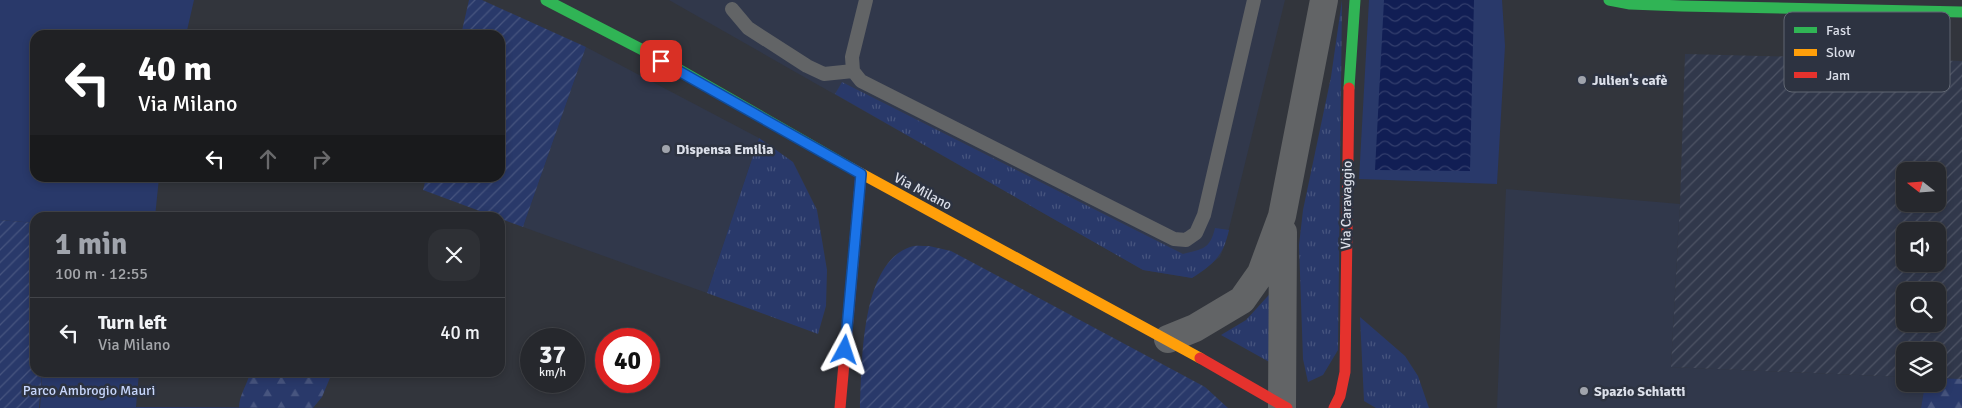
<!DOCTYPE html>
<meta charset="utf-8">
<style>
:root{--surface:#26282d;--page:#2e3035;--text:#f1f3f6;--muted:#a4a6aa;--line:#424449;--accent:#a0a4ac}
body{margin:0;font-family:Signika,sans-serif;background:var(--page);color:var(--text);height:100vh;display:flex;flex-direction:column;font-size:19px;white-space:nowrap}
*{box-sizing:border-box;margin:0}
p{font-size:16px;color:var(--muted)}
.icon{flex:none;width:28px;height:28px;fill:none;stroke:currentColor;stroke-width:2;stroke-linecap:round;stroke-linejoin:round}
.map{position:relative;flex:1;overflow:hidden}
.panel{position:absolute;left:30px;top:212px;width:475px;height:165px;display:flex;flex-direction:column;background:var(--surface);border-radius:15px;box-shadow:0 2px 8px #0003,0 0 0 1px var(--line)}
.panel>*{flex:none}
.banner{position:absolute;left:30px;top:30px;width:475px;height:152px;border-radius:15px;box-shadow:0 2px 8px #0003,0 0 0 1px var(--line);background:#202124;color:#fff;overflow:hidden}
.needle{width:32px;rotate:287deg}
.tools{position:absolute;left:1896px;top:162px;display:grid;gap:10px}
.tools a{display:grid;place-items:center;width:50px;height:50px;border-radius:10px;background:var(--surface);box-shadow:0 2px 8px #0003,0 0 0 1px var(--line);font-size:25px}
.speed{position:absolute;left:520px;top:328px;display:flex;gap:10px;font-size:25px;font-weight:700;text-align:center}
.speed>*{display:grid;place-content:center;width:65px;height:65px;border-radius:50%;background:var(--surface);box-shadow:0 2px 8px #0003,0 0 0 1px var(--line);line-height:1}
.speed small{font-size:12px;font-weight:400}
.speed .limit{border:8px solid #d22;background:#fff;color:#111}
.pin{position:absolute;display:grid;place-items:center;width:42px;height:42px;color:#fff;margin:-21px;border-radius:10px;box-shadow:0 2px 8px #0006}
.me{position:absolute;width:55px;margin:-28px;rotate:5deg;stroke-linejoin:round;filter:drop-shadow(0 0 4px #0008)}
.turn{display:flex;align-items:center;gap:18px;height:105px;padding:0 25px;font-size:22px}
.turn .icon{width:65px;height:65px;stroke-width:2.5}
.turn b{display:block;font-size:35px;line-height:42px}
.lanes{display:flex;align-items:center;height:48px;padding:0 25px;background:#0003;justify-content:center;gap:25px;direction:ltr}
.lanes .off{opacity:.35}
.round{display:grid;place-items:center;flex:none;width:52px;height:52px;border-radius:15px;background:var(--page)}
.head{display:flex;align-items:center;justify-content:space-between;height:85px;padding:0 25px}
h1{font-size:30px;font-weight:700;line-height:38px;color:var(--accent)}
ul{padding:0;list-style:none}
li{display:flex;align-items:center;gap:15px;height:70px;padding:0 25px;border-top:1px solid var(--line)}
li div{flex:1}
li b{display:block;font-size:19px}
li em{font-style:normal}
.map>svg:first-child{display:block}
.built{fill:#31384b}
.industrial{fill:url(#industrial-furrows);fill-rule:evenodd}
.grass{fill:url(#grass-tufts)}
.forest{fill:url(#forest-firs)}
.park{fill:#29396a}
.garden{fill:url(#garden-furrows)}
.water{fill:url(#water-waves)}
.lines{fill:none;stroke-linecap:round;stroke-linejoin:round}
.lane{stroke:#626466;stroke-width:14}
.street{stroke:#626466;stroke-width:28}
.fast{stroke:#30b455;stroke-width:11}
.slow{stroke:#ff9f0a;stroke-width:11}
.jam{stroke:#e5322d;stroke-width:11}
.route-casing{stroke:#114b97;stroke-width:12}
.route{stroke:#1a73e8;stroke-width:9}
.poi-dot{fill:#a0a4ac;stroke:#2d3341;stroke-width:2}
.labels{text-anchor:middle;stroke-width:5;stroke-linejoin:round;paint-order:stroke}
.poi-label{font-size:14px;font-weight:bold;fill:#dbdfe9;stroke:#2d3341;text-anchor:start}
.street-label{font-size:14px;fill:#dbdfe9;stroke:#2d3341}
.park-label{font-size:14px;fill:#c8d7fc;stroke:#2d3341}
.key{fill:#2d3341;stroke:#616773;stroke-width:1}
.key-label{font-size:14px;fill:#dbdfe9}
</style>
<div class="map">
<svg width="1962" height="408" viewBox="0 0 1962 408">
<defs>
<pattern id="industrial-furrows" width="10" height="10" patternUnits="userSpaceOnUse" patternTransform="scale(1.25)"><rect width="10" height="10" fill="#31384b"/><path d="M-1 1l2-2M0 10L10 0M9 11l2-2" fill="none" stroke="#4e5465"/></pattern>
<pattern id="grass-tufts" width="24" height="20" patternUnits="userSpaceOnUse" patternTransform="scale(1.25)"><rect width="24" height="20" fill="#29396a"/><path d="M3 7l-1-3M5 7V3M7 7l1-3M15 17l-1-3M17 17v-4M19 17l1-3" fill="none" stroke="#47557f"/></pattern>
<pattern id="forest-firs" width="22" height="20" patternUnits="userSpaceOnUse" patternTransform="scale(1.25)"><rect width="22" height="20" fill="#29396a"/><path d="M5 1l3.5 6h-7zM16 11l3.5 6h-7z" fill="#47557f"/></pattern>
<pattern id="garden-furrows" width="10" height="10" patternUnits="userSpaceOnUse" patternTransform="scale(1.25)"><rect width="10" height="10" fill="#29396a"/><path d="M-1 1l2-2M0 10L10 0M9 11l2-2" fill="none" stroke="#47557f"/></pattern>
<pattern id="water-waves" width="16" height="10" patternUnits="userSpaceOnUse" patternTransform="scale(1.25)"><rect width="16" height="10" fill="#111e54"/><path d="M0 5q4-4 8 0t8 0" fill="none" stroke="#333e6d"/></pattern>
</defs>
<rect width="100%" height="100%" fill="#32353c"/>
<!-- built -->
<path class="built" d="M669,0H1285L1225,245L1220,257L1192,278L1143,270Z
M586,47L759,138L707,293L523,227Z
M1506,189L1680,204L1671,367L1905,377V384H1925L1921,408H1497Z"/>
<!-- industrial -->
<path class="industrial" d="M1685,54L1962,61V379L1938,378V351H1905V377L1671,367L1680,204ZM1905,171H1938V204H1905ZM1905,231H1938V264H1905ZM1905,291H1938V324H1905Z"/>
<!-- grass -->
<path class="grass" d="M1342,0L1338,350L1323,375L1308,382L1303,359L1299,245L1303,210L1331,77Z
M842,82L1183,254C1203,249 1210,249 1215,228L1229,230C1223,256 1214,264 1192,278L1143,270L835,94Z
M759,138L793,162L817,210L827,270L826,306L818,334L707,293Z
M1276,287L1273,364L1221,335L1246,320Z
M1360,317L1405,356L1418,376L1429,408H1376L1364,401Z"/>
<!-- forest -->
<path class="forest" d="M250,373H332L322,397L313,408H239C239,395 247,385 250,373Z
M1938,378L1962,379V408H1921L1925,384H1938Z"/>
<!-- park -->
<path class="park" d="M0,0H194L186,35H35V178H159L155,217L35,218V223L0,220Z
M1369,0H1502L1505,46L1497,184L1359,179Z
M42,373H139L136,407L336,408H40Z"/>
<!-- garden -->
<path class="garden" d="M469,0H482L586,47L523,227L423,190L426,178H500V35H461Z
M0,220L35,223V372L42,373L39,408H0Z
M929,246L951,251L1205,387L1228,408H860C862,365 860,264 910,247C915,245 923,246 929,246Z"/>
<!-- water -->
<path class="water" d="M1384,0H1474L1470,171L1375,170Z"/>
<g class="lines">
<!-- lane -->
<path class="lane" d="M866,0L852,57L853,71L861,81L1174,239L1186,240L1196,233L1204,215L1254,0
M732,9L748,28L807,66L824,74L853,71"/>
<!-- street -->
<path class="street" d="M1168,339L1195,328L1242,300L1261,273L1282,216L1324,0
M1282,408L1283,232"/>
<!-- fast -->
<path class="fast" d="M546,0L666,62L851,168
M1609,0L1630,4L1682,6L1962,12
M1349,88L1355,0"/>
<!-- slow -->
<path class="slow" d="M851,168L1200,358"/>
<!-- jam -->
<path class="jam" d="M1200,358L1287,408
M840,408L861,174
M1334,408L1340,396L1345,372L1349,88"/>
</g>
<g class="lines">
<!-- route casing -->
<g class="route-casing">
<path id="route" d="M661,61L861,174L845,350"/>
</g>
<!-- route -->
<use href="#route" class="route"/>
</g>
<!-- markers -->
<g class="poi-dot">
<circle cx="1582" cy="80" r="5"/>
<circle cx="666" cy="149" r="5"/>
<circle cx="1584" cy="391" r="5"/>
</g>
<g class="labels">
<!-- poi labels -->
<g class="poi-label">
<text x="1592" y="85">Julien's cafè</text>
<text x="676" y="154">Dispensa Emilia</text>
<text x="1594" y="396">Spazio Schiatti</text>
</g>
<!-- street labels -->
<g class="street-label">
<text transform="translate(923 191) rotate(28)" y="5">Via Milano</text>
<text transform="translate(1346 205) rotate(-89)" y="5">Via Caravaggio</text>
</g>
<!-- park labels -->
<g class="park-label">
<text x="89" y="395">Parco Ambrogio Mauri</text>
</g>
</g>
<!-- legend -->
<rect x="1784" y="12" width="166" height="80" rx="8" class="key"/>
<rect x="1794" y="27" width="23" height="6" fill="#30b455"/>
<rect x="1794" y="49" width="23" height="7" fill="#ff9f0a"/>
<rect x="1794" y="72" width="23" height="6" fill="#e5322d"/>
<g class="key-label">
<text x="1826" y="35">Fast</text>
<text x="1826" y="57">Slow</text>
<text x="1826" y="80">Jam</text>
</g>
</svg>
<div class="tools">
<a><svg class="needle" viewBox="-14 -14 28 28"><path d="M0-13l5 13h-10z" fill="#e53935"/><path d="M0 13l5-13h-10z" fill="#a4a6aa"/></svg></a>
<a><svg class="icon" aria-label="sound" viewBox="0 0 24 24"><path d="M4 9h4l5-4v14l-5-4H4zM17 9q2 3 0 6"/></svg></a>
<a><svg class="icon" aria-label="search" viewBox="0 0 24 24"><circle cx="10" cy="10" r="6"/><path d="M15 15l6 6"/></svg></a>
<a><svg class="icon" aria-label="layers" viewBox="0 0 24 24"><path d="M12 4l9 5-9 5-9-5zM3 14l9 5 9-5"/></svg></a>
</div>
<div class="speed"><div>37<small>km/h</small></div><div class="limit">40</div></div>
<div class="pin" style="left:661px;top:61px;background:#d93025"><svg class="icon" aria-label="arrive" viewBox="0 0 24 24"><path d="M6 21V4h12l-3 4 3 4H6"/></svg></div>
<svg class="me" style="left:845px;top:350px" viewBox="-20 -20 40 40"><path d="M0-17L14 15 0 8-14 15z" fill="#1a73e8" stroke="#fff" stroke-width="4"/></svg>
<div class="banner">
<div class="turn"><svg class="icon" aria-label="left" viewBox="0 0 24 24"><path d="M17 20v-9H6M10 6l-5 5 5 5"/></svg><div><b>40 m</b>Via Milano</div></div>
<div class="lanes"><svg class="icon" aria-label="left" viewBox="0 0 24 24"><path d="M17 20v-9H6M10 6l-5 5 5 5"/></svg><svg class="icon off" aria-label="ahead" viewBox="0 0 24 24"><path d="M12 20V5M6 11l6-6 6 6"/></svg><svg class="icon off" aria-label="right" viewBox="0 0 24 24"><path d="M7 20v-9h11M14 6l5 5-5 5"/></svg></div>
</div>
<section class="panel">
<div class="head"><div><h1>1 min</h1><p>100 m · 12:55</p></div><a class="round"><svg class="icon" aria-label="close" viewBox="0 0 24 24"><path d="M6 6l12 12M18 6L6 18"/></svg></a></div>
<ul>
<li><svg class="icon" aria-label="left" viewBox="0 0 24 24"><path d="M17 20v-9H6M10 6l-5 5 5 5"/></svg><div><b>Turn left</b><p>Via Milano</p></div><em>40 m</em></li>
</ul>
</section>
</div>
